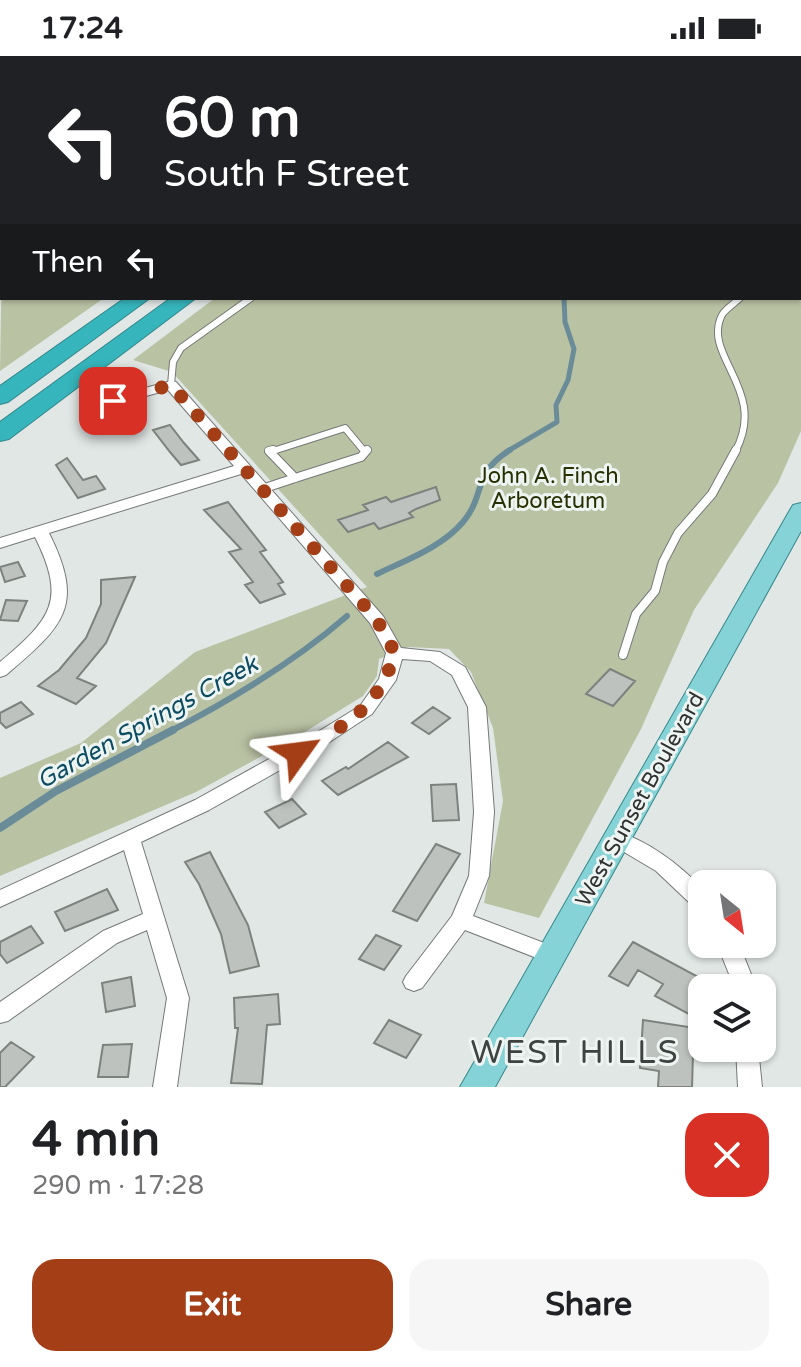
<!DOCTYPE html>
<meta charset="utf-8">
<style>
:root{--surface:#fff;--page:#f6f6f6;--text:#202124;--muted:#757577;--accent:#a43e16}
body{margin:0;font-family:"Varela Round",sans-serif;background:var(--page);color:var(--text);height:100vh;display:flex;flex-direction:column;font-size:30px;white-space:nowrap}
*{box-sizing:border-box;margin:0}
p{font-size:26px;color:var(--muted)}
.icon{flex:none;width:44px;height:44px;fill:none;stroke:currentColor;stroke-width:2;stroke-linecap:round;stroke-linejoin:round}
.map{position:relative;height:1031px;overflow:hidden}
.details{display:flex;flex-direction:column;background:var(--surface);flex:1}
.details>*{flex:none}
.guide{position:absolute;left:0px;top:0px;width:802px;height:244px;box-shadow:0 2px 6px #0004;background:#202124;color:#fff;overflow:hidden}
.needle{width:52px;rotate:150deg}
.controls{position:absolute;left:688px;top:814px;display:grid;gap:16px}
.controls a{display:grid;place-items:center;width:88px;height:88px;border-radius:16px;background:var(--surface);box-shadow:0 2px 6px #0004;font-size:40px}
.pin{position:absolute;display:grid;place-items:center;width:68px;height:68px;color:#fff;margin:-34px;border-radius:16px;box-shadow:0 4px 12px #0006}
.me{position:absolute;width:88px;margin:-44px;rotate:59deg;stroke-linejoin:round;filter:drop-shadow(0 0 6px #0008)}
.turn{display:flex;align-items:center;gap:28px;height:168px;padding:0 32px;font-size:36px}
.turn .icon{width:104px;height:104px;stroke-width:2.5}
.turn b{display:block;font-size:56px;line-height:68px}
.then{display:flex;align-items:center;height:76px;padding:0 32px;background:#0003;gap:16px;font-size:30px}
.round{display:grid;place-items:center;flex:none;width:84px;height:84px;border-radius:24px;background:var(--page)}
.headline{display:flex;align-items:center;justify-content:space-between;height:136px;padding:0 32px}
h1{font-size:48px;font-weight:700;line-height:60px}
.primary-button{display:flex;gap:16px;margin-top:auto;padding:16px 32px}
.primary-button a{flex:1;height:92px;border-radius:24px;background:var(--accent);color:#fff;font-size:32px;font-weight:700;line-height:92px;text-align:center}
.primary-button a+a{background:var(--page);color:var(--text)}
.status{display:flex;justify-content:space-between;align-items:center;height:56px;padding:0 40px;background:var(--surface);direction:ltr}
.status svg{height:22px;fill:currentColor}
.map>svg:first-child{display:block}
.green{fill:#bac2a4}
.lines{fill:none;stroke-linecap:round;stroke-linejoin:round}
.stream-far2{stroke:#6a8c99;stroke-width:5}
.stream-far1{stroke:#6a8c99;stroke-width:6}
.stream{stroke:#6a8c99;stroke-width:8}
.building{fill:#bec2be;stroke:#7e827e;stroke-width:2}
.service-far2-casing{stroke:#747977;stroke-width:6}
.service-far1-casing{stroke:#747977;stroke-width:8}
.service-casing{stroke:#747977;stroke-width:10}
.minor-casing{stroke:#747977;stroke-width:2}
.primary-casing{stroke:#34878b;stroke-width:2}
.motorway-casing{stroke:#34878b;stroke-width:2}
.service-far2{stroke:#fff;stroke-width:5}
.service-far1{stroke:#fff;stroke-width:6}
.service{stroke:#fff;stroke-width:8}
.minor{fill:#fff;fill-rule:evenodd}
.primary{fill:#86d3d7;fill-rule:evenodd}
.motorway{fill:#36b5bc;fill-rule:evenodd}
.route{stroke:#a43e16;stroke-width:14;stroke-dasharray:0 25.2}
.labels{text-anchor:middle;stroke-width:6;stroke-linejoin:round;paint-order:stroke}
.park-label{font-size:22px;fill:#283000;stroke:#eef4f2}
.street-label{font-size:22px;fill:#303231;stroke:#eef4f2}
.water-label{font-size:24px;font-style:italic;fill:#0b4c62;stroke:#eef4f2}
.near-quarter-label{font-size:32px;letter-spacing:2px;fill:#3e4241;stroke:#eef4f2}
</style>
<div class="status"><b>17:24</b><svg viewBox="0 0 49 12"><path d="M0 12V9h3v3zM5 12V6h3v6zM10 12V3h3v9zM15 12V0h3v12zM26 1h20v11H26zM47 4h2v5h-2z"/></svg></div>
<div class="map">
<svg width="801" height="1031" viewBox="0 0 801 1031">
<rect width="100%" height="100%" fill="#e1e7e5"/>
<!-- green -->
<path class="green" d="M0,0H241L2,2L0,49Z
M532,0H801V375L778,427L694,554L641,673L539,862L484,847L503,745L493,672L471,616L449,593L408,591L379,603L377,620L363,640L295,682L196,736L0,820V722L81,687L195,596L367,531L172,316L133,304L215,242H800V2H530Z
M2,194V242H104L0,315Z"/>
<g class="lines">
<!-- stream-far2 -->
<path class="stream-far2" d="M506,396L557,366L556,349L568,324L574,293L565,266L564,242"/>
<!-- stream-far1 -->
<path class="stream-far1" d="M377,518C406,504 442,491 463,466C486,439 472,417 510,394
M169,676C233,643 293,607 347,560"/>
<!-- stream -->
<path class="stream" d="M0,772L56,735L173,674"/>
</g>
<!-- building -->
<path class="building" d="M170,369L184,387L199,404L181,409L170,396L153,374Z
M67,402L83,424L96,420L105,433L78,442L56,409Z
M436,431L440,444L416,453L409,457L413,461L379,473L374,467L348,476L338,464L368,454L363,449L386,441L391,446Z
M228,446L266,494L260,496L283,526L278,528L285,538L260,547L245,529L253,526L229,496L241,493L204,454Z
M18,506L25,520L5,526L0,511Z
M135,521L106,587L77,622L96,630L76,648L38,630L59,614L86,582L101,548V524Z
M6,544L27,545L18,565L0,564Z
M610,613L635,625L613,650L586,638Z
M21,646L33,658L6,672L0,666V657Z
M433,651L450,662L429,678L412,667Z
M388,686L408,701L338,739L322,725L346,711L348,713Z
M456,728L459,764L433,765L431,729Z
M292,743L306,758L279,772L265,756Z
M436,788L460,798L417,865L393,855Z
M210,796L248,869L259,910L230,917L221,878L199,828L185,806Z
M107,833L118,854L65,875L55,856Z
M31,870L43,887L7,907L0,898V886Z
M376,879L401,890L384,914L359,903Z
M633,886L702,923V965L655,940L663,928L638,914L628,930L609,920Z
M131,921L135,950L106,956L102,927Z
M278,938L280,968L267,969L262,1028L231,1027L238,972H235L234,942Z
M389,964L421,979L406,1002L374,987Z
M643,964L702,973V1000L693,999L692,1031H658L659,1015L640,1012Z
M11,986L34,1001L5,1031H0V997Z
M132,988L128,1021H98L103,989Z"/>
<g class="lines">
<!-- service-far2 casing -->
<g class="service-far2-casing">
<path id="service-far2" d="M565,1L577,2"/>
</g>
<!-- service-far1 casing -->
<g class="service-far1-casing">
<path id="service-far1" d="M171,329L173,306L181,292L251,242
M270,396L345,372L365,396
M735,396C769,334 701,300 722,259C725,253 735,247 740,242"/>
</g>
<!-- service casing -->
<g class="service-casing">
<path id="service" d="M273,394L269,395L295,422
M295,422L361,401L367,394
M262,433L295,422
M623,599L636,558L655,535L663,506L678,477L712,438L736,394"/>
</g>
<!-- minor casing -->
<g class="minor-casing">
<path id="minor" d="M2,47V53L0,54V48Z
M171,325L176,326L383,560L401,592L440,596L465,611L486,651L494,756L489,820L473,860L560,893L563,899L560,905L552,908L465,874L422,932L414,935L406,932L403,926L406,920L452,860L469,820L474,756L468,651L452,619L430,605L402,603L396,624L372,658L328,687L209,754L141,786L189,942L177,1031H153L167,942L147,874L117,887L8,965L0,967V946L103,875L143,858L124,794L0,851V834L195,744L316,677L360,650L379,623L386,597L370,567L241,418L49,477C86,551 63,570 6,619L0,621V606C51,563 67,545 35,481L0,492V482L234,410L168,334L113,349L106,345L108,342Z
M616,775C648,785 679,808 702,832V854L695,852L656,815L609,787L606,782L609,777Z
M717,888H739L751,918L753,932H731L729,918Z
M736,992H758L762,1031H738Z"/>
</g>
<!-- primary casing -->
<g class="primary-casing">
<path id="primary" d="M801,447V475L495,1031H460L790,454L793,449Z"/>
</g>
<!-- motorway casing -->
<g class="motorway-casing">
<path id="motorway" d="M125,242H150L8,346L0,348V330Z
M171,242H196L9,383L0,385V366Z"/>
</g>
<!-- service-far2 -->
<use href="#service-far2" class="service-far2"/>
<!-- service-far1 -->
<use href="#service-far1" class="service-far1"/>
<!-- service -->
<use href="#service" class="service"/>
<!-- minor -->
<use href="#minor" class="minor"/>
<!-- primary -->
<use href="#primary" class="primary"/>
<!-- motorway -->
<use href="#motorway" class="motorway"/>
</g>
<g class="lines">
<!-- route -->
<path class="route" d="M113,345L171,329L377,564L395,597C377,655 347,667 298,697"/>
</g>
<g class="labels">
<!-- park labels -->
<g class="park-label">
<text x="548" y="427">John A. Finch<tspan x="548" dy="25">Arboretum</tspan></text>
</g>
<!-- street labels -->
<g class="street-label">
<text transform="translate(639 743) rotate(-61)" y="8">West Sunset Boulevard</text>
</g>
<!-- water labels -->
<g class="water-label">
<text transform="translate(147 666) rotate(-29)" y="8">Garden Springs Creek</text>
</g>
<!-- near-quarter labels -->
<g class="near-quarter-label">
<text x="575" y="1007">WEST HILLS</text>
</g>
</g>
</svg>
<div class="controls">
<a><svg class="needle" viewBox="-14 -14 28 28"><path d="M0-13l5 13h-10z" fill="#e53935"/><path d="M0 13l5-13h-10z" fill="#757577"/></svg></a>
<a><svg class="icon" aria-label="layers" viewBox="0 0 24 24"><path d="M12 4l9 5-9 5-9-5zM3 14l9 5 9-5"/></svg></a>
</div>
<div class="pin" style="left:113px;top:345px;background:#d93025"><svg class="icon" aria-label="arrive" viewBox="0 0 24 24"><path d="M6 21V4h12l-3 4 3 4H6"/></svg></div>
<svg class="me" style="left:298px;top:697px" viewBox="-20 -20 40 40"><path d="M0-17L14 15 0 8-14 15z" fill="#a43e16" stroke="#fff" stroke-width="4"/></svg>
<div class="guide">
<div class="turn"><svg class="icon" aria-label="left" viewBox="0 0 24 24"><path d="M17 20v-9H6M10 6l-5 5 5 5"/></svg><div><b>60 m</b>South F Street</div></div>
<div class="then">Then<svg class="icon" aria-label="left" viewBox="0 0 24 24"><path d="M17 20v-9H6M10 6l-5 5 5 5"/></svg></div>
</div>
</div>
<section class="details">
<div class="headline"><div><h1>4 min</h1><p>290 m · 17:28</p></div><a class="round" style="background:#d93025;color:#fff"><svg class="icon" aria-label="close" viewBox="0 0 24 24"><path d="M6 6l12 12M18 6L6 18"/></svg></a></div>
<div class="primary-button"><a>Exit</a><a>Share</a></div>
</section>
